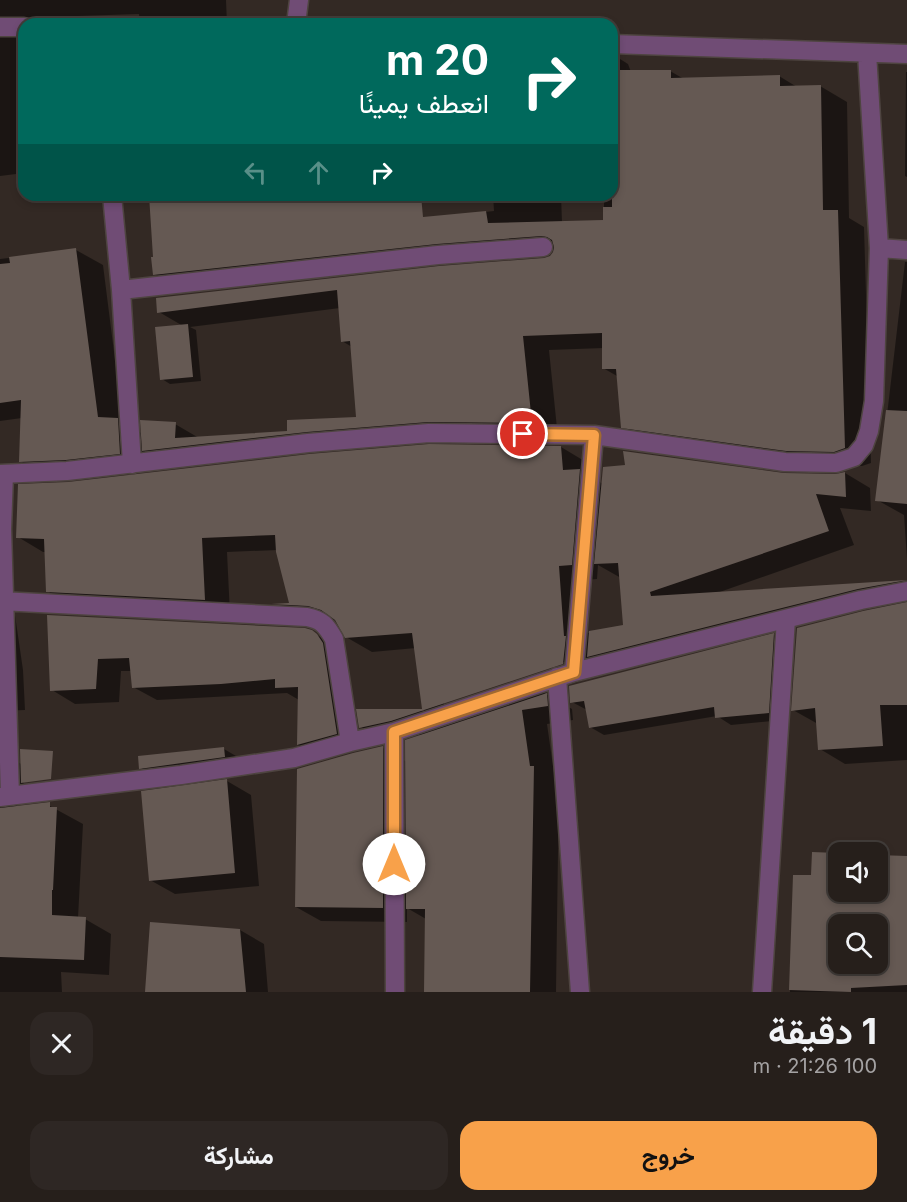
<!DOCTYPE html>
<html lang="ar">
<meta charset="utf-8">
<style>
:root{--surface:#261f1b;--page:#2e2724;--text:#f1f3f6;--muted:#a4a2a3;--line:#423d3a;--accent:#f8a14a}
body{margin:0;font-family:Inter,Vazirmatn,sans-serif;background:var(--page);color:var(--text);direction:rtl;height:100vh;display:flex;flex-direction:column;font-size:22px;white-space:nowrap}
*{box-sizing:border-box;margin:0}
p{font-size:20px;color:var(--muted)}
.icon{flex:none;width:33px;height:33px;fill:none;stroke:currentColor;stroke-width:2;stroke-linecap:round;stroke-linejoin:round}
.map{position:relative;height:992px;overflow:hidden;direction:ltr}
.details{display:flex;flex-direction:column;background:var(--surface);flex:1}
.details>*{flex:none}
.banner{position:absolute;left:18px;top:18px;width:600px;height:183px;border-radius:18px;box-shadow:0 3px 9px #0003,0 0 0 2px var(--line);direction:rtl;background:#00695c;color:#fff;overflow:hidden}
.controls{position:absolute;left:828px;top:842px;display:grid;gap:12px}
.controls a{display:grid;place-items:center;width:60px;height:60px;border-radius:12px;background:var(--surface);box-shadow:0 3px 9px #0003,0 0 0 2px var(--line);font-size:30px}
.pin{position:absolute;display:grid;place-items:center;width:51px;height:51px;color:#fff;margin:-26px;border:3px solid #fff;border-radius:50%;box-shadow:0 2px 6px #0007}
.me{position:absolute;width:66px;margin:-33px;rotate:0deg;stroke-linejoin:round;filter:drop-shadow(0 0 4px #0008)}
.turn{display:flex;align-items:center;gap:21px;height:126px;padding:0 30px;font-size:27px}
.turn .icon{width:78px;height:78px;stroke-width:2.5}
.turn b{display:block;font-size:42px;line-height:51px}
.lanes{display:flex;align-items:center;height:57px;padding:0 30px;background:#0003;justify-content:center;gap:30px;direction:ltr}
.lanes .off{opacity:.35}
.round{display:grid;place-items:center;flex:none;width:63px;height:63px;border-radius:18px;background:var(--page)}
.overview{display:flex;align-items:center;justify-content:space-between;height:102px;padding:0 30px}
h1{font-size:36px;font-weight:700;line-height:45px}
.cta{display:flex;gap:12px;margin-top:auto;padding:12px 30px}
.cta a{flex:1;height:69px;border-radius:18px;background:var(--accent);color:#111;font-size:24px;font-weight:700;line-height:69px;text-align:center}
.cta a+a{background:var(--page);color:var(--text)}
.map>svg:first-child{display:block}
.shadow{fill:#0007;fill-rule:evenodd}
.building{fill:#655953;fill-rule:evenodd}
.lines{fill:none;stroke-linecap:round;stroke-linejoin:round}
.minor-casing{stroke:#4e4440;stroke-width:21}
.minor{stroke:#704c75;stroke-width:18}
.route-casing{stroke:#a16930;stroke-width:15}
.route{stroke:#f8a14a;stroke-width:10}
</style>
<div class="map">
<svg width="907" height="992" viewBox="0 0 907 992">
<rect width="100%" height="100%" fill="#332924"/>
<!-- shadow -->
<path class="shadow" d="M0,0H226L227,24H140L139,14L78,16L79,24H24L22,32L17,37L16,40H24V173L0,176Z
M612,54L628,64L631,72L670,71L684,79L779,76L797,87L820,86L847,102L849,218L864,227L871,463L862,466L814,465L650,442L623,427L617,376L603,368L604,348L549,350L558,438L456,436L171,465L145,451L146,468L47,477L20,461L22,418L0,421V259L76,250L103,265L123,423L143,434L175,424L199,438L289,433L358,418L352,347L342,341L340,308L190,327L196,330L201,381L170,384L162,379L183,326L159,312L550,258L556,251L465,258L181,290L154,274L155,258L151,195H348L354,227L494,211L493,195H561L562,222L604,221V195H612Z
M906,72H907V177L905,176Z
M905,262H907V559L904,515L877,500Z
M561,447L586,462L587,475L603,484L783,475L836,476L845,473L870,488L871,511L840,508L854,545L714,594L907,581V599L885,603L613,671L590,658L589,678L544,693L572,709L573,720L547,724L555,780L559,783L556,992H427L426,919L407,908V922L321,921L296,907L383,748L407,762L420,737L419,735L386,742L361,727L358,711H424L416,648L372,652L346,637L335,620L298,618L276,605L291,604L278,550L227,552L230,614L73,606L47,591L46,552H43L18,537ZM598,565L621,578L625,626L588,633L584,580L597,579ZM570,660L571,663L444,705V702Z
M9,574L23,670L25,710L0,711Z
M907,604V760L845,764L820,749L818,724L793,710Z
M49,616L315,634L339,648L346,657L360,747L321,758L298,745L299,700L287,693L157,700L133,687L132,671H121L119,702L75,704L52,690Z
M774,635L787,643L782,720L731,725L717,716L604,735L590,727L587,710L572,702Z
M224,749L248,763L165,782L141,768Z
M0,752L23,765L24,801L20,802L14,809L50,806L83,824L78,918L85,919L111,934L109,975L61,972L62,992H0Z
M227,781L251,795L259,886L175,894L150,880Z
M813,854L838,855V891H878V856L907,857V992H790L794,876L812,877ZM838,924H878V963H838Z
M240,930L264,944L268,992H146Z"/>
<!-- building -->
<path class="building" d="M616,70H671V78L780,75V86L821,85L823,210H838L845,448L834,452L786,451L621,428L616,369H602V333L523,336L532,423L428,422L307,432L142,451L140,420L176,422L175,438L287,431V420L356,417L350,341L341,342L337,290L157,313L156,298L439,266L544,258L550,256L553,252L554,247L552,240L547,237L542,236L437,244L153,275L151,257H153L149,195H421L423,217L486,211L488,223L603,220V207H612V81L616,80Z
M76,248L98,417L118,418L120,454L66,460L19,462L21,400L0,403V264L10,263L9,257Z
M188,324L193,377L160,380L155,327Z
M886,410L907,411V504L875,501Z
M429,444L561,446L563,470L580,469L572,565L559,566L564,636H566L563,664L391,721L359,728L356,709H422L412,633L345,638L335,620L321,610L308,606L271,604L289,603L276,552L275,535L202,538L205,600L46,592L44,539L16,538L18,484L68,482L309,454Z
M623,451L784,473L836,474L845,472L846,497L816,494L829,531L650,592L651,596L907,580L858,589L587,657L589,631L623,625L618,563L594,564L603,467L625,465Z
M907,602V705H880L883,746L818,750L815,708L791,711L797,628L863,611Z
M47,615L305,628L312,630L317,634L323,643L337,734L297,745L298,687L275,688V679L221,684L132,688L129,658L98,659L96,689L50,691Z
M774,633L769,713L715,718L714,707L589,728L584,701L570,703L569,686Z
M547,693L548,706L522,710L530,766H534L530,992H424L425,909H406L405,740Z
M383,746V908L295,907L297,769L353,753Z
M224,747L225,757L139,769L138,756Z
M20,749L53,751L51,779L21,783Z
M227,779L235,873L149,881L141,791Z
M50,802V807H57L53,890H52V915L86,917L84,960L0,957V808Z
M812,852L838,853V891H878V855L907,856V985L851,988V992L789,990L793,875H811ZM838,924H878V963H838Z
M150,922L240,929L246,992H145Z"/>
<g class="lines">
<!-- minor casing -->
<g class="minor-casing">
<path id="minor" d="M296,24L299,0
M0,27H24
M612,44L907,54
M112,195L121,290L132,464
M879,248L907,250
M121,290L438,255L543,247
M0,474L67,471L308,443L429,433L594,435L785,462L836,463L854,457L864,445L869,431L874,401L879,248L867,53
M4,474L2,529L10,796
M0,601L307,617C322,620 326,625 334,639L350,742
M574,672L594,435
M557,677L580,992
M394,732L395,992
M0,797L181,775L294,758L350,742L394,732L574,672L861,600L907,591
M762,992L786,619"/>
</g>
<!-- minor -->
<use href="#minor" class="minor"/>
</g>
<g class="lines">
<!-- route casing -->
<g class="route-casing">
<path id="route" d="M394,864V732L574,672L594,435L523,434"/>
</g>
<!-- route -->
<use href="#route" class="route"/>
</g>
</svg>
<div class="controls">
<a><svg class="icon" aria-label="sound" viewBox="0 0 24 24"><path d="M4 9h4l5-4v14l-5-4H4zM17 9q2 3 0 6"/></svg></a>
<a><svg class="icon" aria-label="search" viewBox="0 0 24 24"><circle cx="10" cy="10" r="6"/><path d="M15 15l6 6"/></svg></a>
</div>
<div class="pin" style="left:523px;top:434px;background:#d93025"><svg class="icon" aria-label="arrive" viewBox="0 0 24 24"><path d="M6 21V4h12l-3 4 3 4H6"/></svg></div>
<svg class="me" style="left:394px;top:864px" viewBox="-20 -20 40 40"><circle r="19" fill="#fff"/><path d="M0-13L10 11 0 6-10 11z" fill="#f8a14a"/></svg>
<div class="banner">
<div class="turn"><svg class="icon" aria-label="right" viewBox="0 0 24 24"><path d="M7 20v-9h11M14 6l5 5-5 5"/></svg><div><b>20 m</b>انعطف يمينًا</div></div>
<div class="lanes"><svg class="icon off" aria-label="left" viewBox="0 0 24 24"><path d="M17 20v-9H6M10 6l-5 5 5 5"/></svg><svg class="icon off" aria-label="ahead" viewBox="0 0 24 24"><path d="M12 20V5M6 11l6-6 6 6"/></svg><svg class="icon" aria-label="right" viewBox="0 0 24 24"><path d="M7 20v-9h11M14 6l5 5-5 5"/></svg></div>
</div>
</div>
<section class="details">
<div class="overview"><div><h1>1 دقيقة</h1><p>100 m · 21:26</p></div><a class="round"><svg class="icon" aria-label="close" viewBox="0 0 24 24"><path d="M6 6l12 12M18 6L6 18"/></svg></a></div>
<div class="cta"><a>خروج</a><a>مشاركة</a></div>
</section>
